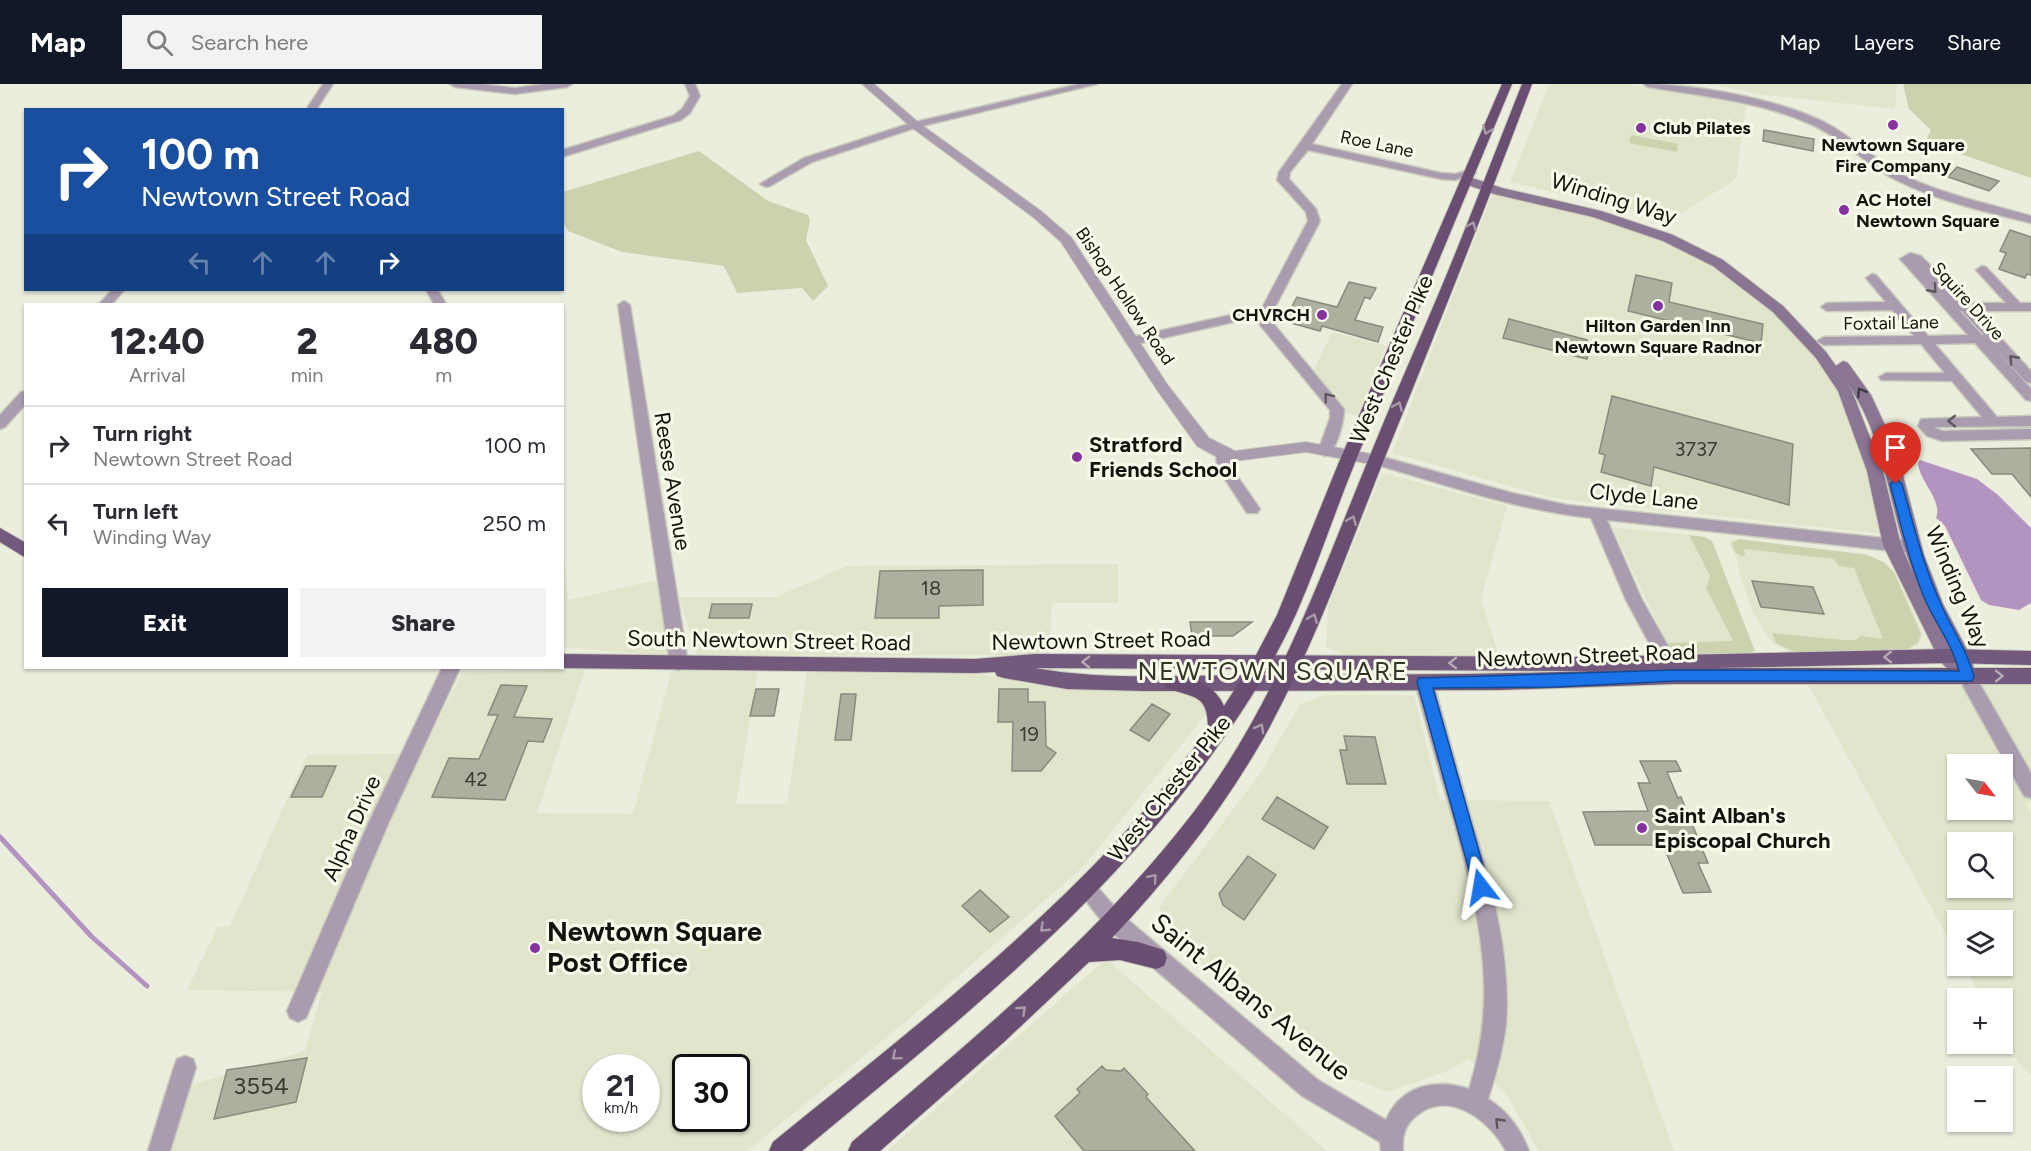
<!DOCTYPE html>
<meta charset="utf-8">
<style>
:root{--surface:#fff;--page:#f2f2f3;--text:#2b2b33;--muted:#7c7c81;--line:#e1e1e2;--accent:#111827}
body{margin:0;font-family:Figtree,sans-serif;background:var(--page);color:var(--text);height:100vh;display:flex;flex-direction:column;font-size:22px;white-space:nowrap}
*{box-sizing:border-box;margin:0}
p{font-size:20px;color:var(--muted)}
.icon{flex:none;width:33px;height:33px;fill:none;stroke:currentColor;stroke-width:2;stroke-linecap:round;stroke-linejoin:round}
.map{position:relative;flex:1;overflow:hidden}
.side{position:absolute;left:24px;top:219px;width:540px;height:366px;display:flex;flex-direction:column;background:var(--surface);border-radius:0px;box-shadow:0 2px 4px #0004}
.side>*{flex:none}
.guide{position:absolute;left:24px;top:24px;width:540px;height:183px;border-radius:0px;box-shadow:0 2px 4px #0004;background:#1a4fa0;color:#fff;overflow:hidden}
.needle{width:39px;rotate:121deg}
.fabs{position:absolute;left:1947px;top:670px;display:grid;gap:12px}
.fabs a{display:grid;place-items:center;width:66px;height:66px;border-radius:0px;background:var(--surface);box-shadow:0 2px 4px #0004;font-size:30px}
.speed{position:absolute;left:582px;top:970px;display:flex;gap:12px;font-size:30px;font-weight:700;text-align:center}
.speed>*{display:grid;place-content:center;width:78px;height:78px;border-radius:50%;background:var(--surface);box-shadow:0 2px 4px #0004;line-height:1}
.speed small{font-size:15px;font-weight:400}
.speed .limit{border:3px solid #111;border-radius:9px;background:#fff;color:#111}
.pin{position:absolute;display:grid;place-items:center;width:51px;height:51px;color:#fff;margin:-62px -26px;border-radius:50% 50% 50% 0;rotate:-45deg;box-shadow:0 0 6px #0007}
.pin .icon{rotate:45deg}
.me{position:absolute;width:66px;margin:-33px;rotate:346deg;stroke-linejoin:round;filter:drop-shadow(0 0 4px #0008)}
.turn{display:flex;align-items:center;gap:21px;height:126px;padding:0 18px;font-size:27px}
.turn .icon{width:78px;height:78px;stroke-width:2.5}
.turn b{display:block;font-size:42px;line-height:51px}
.lanes{display:flex;align-items:center;height:57px;padding:0 18px;background:#0003;justify-content:center;gap:30px;direction:ltr}
.lanes .off{opacity:.35}
.eta{display:flex;justify-content:space-evenly;align-items:center;height:102px;text-align:center}
.eta b{font-size:36px;font-weight:800;line-height:42px}
.action{display:flex;gap:12px;margin-top:auto;padding:12px 18px}
.action a{flex:1;height:69px;border-radius:0px;background:var(--accent);color:#fff;font-size:24px;font-weight:800;line-height:69px;text-align:center}
.action a+a{background:var(--page);color:var(--text)}
ul{padding:0;list-style:none}
li{display:flex;align-items:center;gap:18px;height:78px;padding:0 18px;border-top:2px solid var(--line)}
li div{flex:1}
li b{display:block;font-size:22px}
li em{font-style:normal}
header{display:flex;align-items:center;gap:36px;box-sizing:border-box;height:84px;padding:0 30px;background:var(--accent);color:#fff}
header strong{font-size:28px}
nav{display:flex;gap:33px;margin-inline-start:auto;font-size:21px}
.search{width:420px;height:54px;background:var(--page);display:flex;align-items:center;gap:15px;box-sizing:border-box;padding:0 21px;border-radius:0px;color:var(--muted);font-size:22px}
.map>svg:first-child{display:block}
.built{fill:#e1e5cc;fill-rule:evenodd}
.green{fill:#ccd2ae}
.water{fill:#b393bf}
.lines{fill:none;stroke-linecap:round;stroke-linejoin:round}
.stream{stroke:#b393bf;stroke-width:5}
.building{fill:#adaf9f;stroke:#888a7b;stroke-width:1.5}
.minor-casing{stroke:#c8cbbc;stroke-width:3}
.tertiary-casing{stroke:#c8cbbc;stroke-width:2}
.secondary-casing{stroke:#c8cbbc;stroke-width:2}
.primary-casing{stroke:#c8cbbc;stroke-width:2}
.trunk-casing{stroke:#c8cbbc;stroke-width:2}
.minor{fill:#aa9caf;fill-rule:evenodd}
.tertiary{fill:#aa9caf;fill-rule:evenodd}
.secondary{fill:#8a7592;fill-rule:evenodd}
.primary{fill:#73597c;fill-rule:evenodd}
.trunk{fill:#694e72;fill-rule:evenodd}
.oneway{stroke:#a99ca8}
.oneway2{stroke:#5e585e}
.oneway3{stroke:#423a42}
.oneway4{stroke:#b6aab3}
.route{fill:#1a73e8;stroke:#114b97;stroke-width:1.5}
.poi-dot{fill:#8532a1;stroke:#f8fbea;stroke-width:2}
.labels{text-anchor:middle;stroke-width:6;stroke-linejoin:round;paint-order:stroke}
.far-poi-label{font-size:18px;font-weight:bold;fill:#12130d;stroke:#f8fbea;text-anchor:start}
.far-street-label{font-size:18px;fill:#12130d;stroke:#f8fbea}
.number-label{font-size:20px;fill:#393a32}
.street-label{font-size:22px;fill:#12130d;stroke:#f8fbea}
.poi-label{font-size:22px;font-weight:bold;fill:#12130d;stroke:#f8fbea;text-anchor:start}
.near-number-label{font-size:24px;fill:#393a32}
.quarter-label{font-size:26px;letter-spacing:1.5px;fill:#333527;stroke:#f8fbea}
.near-poi-label{font-size:27px;font-weight:bold;fill:#12130d;stroke:#f8fbea;text-anchor:start}
.near-street-label{font-size:27px;fill:#12130d;stroke:#f8fbea}
</style>
<header>
<strong>Map</strong>
<div class="search"><svg class="icon" aria-label="search" viewBox="0 0 24 24"><circle cx="10" cy="10" r="6"/><path d="M15 15l6 6"/></svg>Search here</div>
<nav><a>Map</a><a>Layers</a><a>Share</a></nav>
</header>
<div class="map">
<svg width="2031" height="1067" viewBox="0 0 2031 1067">
<rect width="100%" height="100%" fill="#ebeedd"/>
<!-- built -->
<path class="built" d="M1549,0H1628L1746,21L1736,94L1730,99L1667,138H1660L1628,125L1510,98Z
M1708,0H1897L1895,25L1766,11Z
M1497,111L1578,129L1631,144L1675,162L1723,189L1769,222L1808,262L1836,303L1855,345L1883,450L1553,414L1392,369L1491,113Z
M1332,248L1386,262L1357,332L1344,328L1314,286Z
M1382,389L1507,422L1481,515L1499,573H1350L1326,563L1328,522Z
M1612,443L1689,451L1710,492L1706,505L1734,558L1667,559Z
M562,448L568,516L662,495L674,573L563,563Z
M1737,455L1867,470L1884,478L1894,488L1909,519L1922,547V553L1919,560L1908,566L1797,570L1773,560L1754,531L1741,495L1736,472L1730,462V457Z
M1118,480V519H1052L1049,571L697,572L679,513H776L847,482Z
M585,585L537,729L633,730L672,585L758,588L736,720H787L807,587L975,589L1057,605L1176,606L1192,610L1203,618L1207,629L1083,783L910,934L747,1067H150L163,1009L305,967L322,908L187,906L218,843L230,842L307,671L422,669L462,589ZM596,984H646V1035H596ZM686,984H736V1035H686Z
M1806,597L1951,602L2031,600V718L2026,719L2031,727V991L2018,979L2003,951L2002,915H1982L1964,882H2002V837H1958L1957,870ZM1958,681H2002V726H1958ZM1958,759H2002V804H1958Z
M1325,611H1414L1440,716L1549,717L1674,1067H1539L1506,1010L1469,975L1445,988L1388,1008L1345,992L1163,849L1160,822L1262,687L1300,620Z
M1106,875L1327,1067H887Z"/>
<!-- green -->
<path class="green" d="M1903,0H2031V94L1925,58L1931,46L1909,25Z
M1631,51L1678,60L1677,68L1629,59Z
M699,67L768,117L808,131L810,137L806,156L828,202L813,217L802,204L737,209L724,182L622,168L568,147L563,137V108Z
M1689,451L1705,453L1712,457L1755,567L1747,569L1676,570L1667,559L1733,557L1706,504L1710,492Z
M1739,455L1867,471L1883,478L1894,488L1921,550L1918,558L1908,565L1797,569L1776,559L1772,549L1843,556H1856L1861,552L1883,555L1854,484L1839,482L1834,475L1744,465L1745,472C1736,471 1734,468 1732,459Z"/>
<!-- water -->
<path class="water" d="M1920,376L1977,395L1998,411L2031,444V519L2019,526L1989,521L1981,516L1945,442L1936,434C1943,416 1919,397 1918,379Z"/>
<g class="lines">
<!-- stream -->
<path class="stream" d="M0,753L91,852L147,902"/>
</g>
<!-- building -->
<path class="building" d="M1764,46L1814,55L1813,67L1763,57Z
M1957,83L1999,97L1989,107L1948,93Z
M2010,146L2031,153V191L2027,190L2025,194L1999,185L2006,169L2000,167Z
M1636,191L1672,199L1669,218L1763,240L1761,259L1628,227Z
M1349,198L1376,204L1370,215L1365,213L1355,236L1383,243L1378,258L1322,242L1320,247L1284,237L1297,213L1337,223Z
M1509,235L1587,256L1590,261L1587,275L1503,254Z
M1612,312L1793,360L1789,421L1654,383L1651,402L1601,388L1605,371L1599,369Z
M2031,364V413L2012,390H1992L1971,365Z
M983,486V521L939,522V534H875L880,487Z
M1752,497L1813,503L1824,530L1761,523Z
M712,520H752L749,534H709Z
M1190,538H1252L1233,552H1192Z
M501,601L527,602L514,633L552,635L543,658L528,657L505,716L432,713L449,674L479,675L498,631H488Z
M756,605H779L774,632H750Z
M999,605H1028V618H1045L1046,662L1056,669L1041,687H1012L1013,638H998Z
M841,610H856L851,656H835Z
M1152,620L1170,630L1149,657L1130,646Z
M1344,652L1375,653L1386,700H1347L1340,666H1347Z
M1640,677H1676L1681,687L1667,688L1678,714L1681,713L1708,779H1698L1711,808L1683,809L1663,761H1595L1583,728L1648,727L1638,699H1650Z
M306,682H336L322,713H291Z
M1277,713L1328,743L1314,765L1262,735Z
M1248,772L1276,791L1244,836L1223,821L1219,810Z
M980,806L1009,833L990,848L962,822Z
M307,974L296,1018L214,1035L227,986Z
M1102,982L1106,986L1121,987L1124,984L1148,1010L1146,1013L1195,1067H1084L1055,1032L1080,1009L1077,1005Z"/>
<g class="lines">
<!-- minor casing -->
<g class="minor-casing">
<path id="minor" d="M323,0H333L316,26H306Z
M450,0H481L515,4L545,0H572L567,3L515,10L455,3Z
M685,0H695L700,12L690,29L681,36L562,73V66L673,32L682,25L690,12Z
M1079,0H1097L918,43L812,78L770,102L766,103L760,100L804,74L911,39Z
M1342,0H1352L1312,60L1441,89L1455,90L1470,86L1476,89L1455,96L1441,95L1308,66L1290,88L1289,95L1316,125L1320,137L1273,227L1272,238L1344,325C1344,337 1337,368 1325,372L1318,367L1330,334V326L1260,241V232L1132,261L1125,257L1132,253L1262,224L1308,137L1306,128L1277,96L1279,88Z
M1643,0C1695,0 1788,16 1833,43C1858,58 1879,79 1905,92C1945,111 1989,120 2031,132V139C1986,128 1938,117 1896,96C1865,80 1841,53 1808,39C1758,17 1701,12 1648,3Z
M1910,169L1921,172L1968,219H2006L1976,186L1982,182L1986,183L2020,219H2031V227H1976L2031,287V299L2026,298L1989,258L2031,305V317L2026,316L1975,259L1935,260L1997,333L2031,332V342L1934,343L1942,347L2031,345V355L1942,357L1927,352L1918,342L1921,335L1982,333L1952,297L1881,296L1879,293L1886,289H1945L1921,260L1824,261L1817,257L1824,253L1914,252L1892,226L1827,227L1821,223L1827,219L1886,218L1866,194L1872,190L1876,191L1928,252L1968,251L1900,175ZM1960,227H1962L1984,251H1982Z
M112,206H124L112,220H99Z
M426,206H438L446,220H434Z
M624,217L630,221L688,579L685,584L679,586L673,584L670,579L618,221Z
M26,307V320L5,343L0,345V331L21,308Z
M1223,364L1230,369L1231,383L1260,425L1257,429H1247L1217,383L1216,369Z
M1376,371L1512,409L1567,421L1912,457L1918,459L1920,463L1918,467L1912,469L1607,436L1642,516L1677,578L1674,583L1668,585L1662,583L1626,516L1591,434C1516,426 1443,400 1371,379L1369,376Z
M442,584H460L388,740L306,934L298,938L290,934L287,927L290,920L368,740Z
M1967,586L1973,588L2031,689V714L2024,712L1958,593L1961,588Z
M1424,591L1430,593L1433,598C1446,643 1458,689 1471,734C1491,800 1511,870 1506,940C1503,966 1496,990 1488,1015C1508,1027 1521,1046 1529,1067H1506C1489,1035 1447,1004 1415,1033C1404,1042 1402,1054 1403,1067H1381L1380,1058L1302,1012L1107,844L1076,804L1079,798L1086,795L1093,798L1121,830L1318,996L1386,1036C1401,1001 1436,994 1469,1005C1500,907 1478,827 1452,731C1439,687 1427,642 1415,598L1418,593Z
M185,972L193,975L196,983L170,1067H148L174,983L177,975Z"/>
</g>
<!-- tertiary casing -->
<g class="tertiary-casing">
<path id="tertiary" d="M862,0H874L919,39L1041,127L1071,153L1167,300L1209,354L1235,367L1306,358L1382,372L1384,376L1382,380L1376,381L1306,368L1235,377L1217,373L1197,362L1157,306L1061,158L1033,133L911,43Z"/>
</g>
<!-- secondary casing -->
<g class="secondary-casing">
<path id="secondary" d="M1466,92L1502,104L1601,127L1673,151L1723,176L1783,222L1826,268L1836,282L1843,277L1848,279L1871,311L1896,365L1924,471L1943,520L1971,573L1976,593L1974,598L1967,601L1960,598L1940,577L1883,461L1867,387L1838,307L1816,274L1773,228L1713,182L1663,157L1593,133L1494,110L1462,99L1460,96ZM1846,297C1888,358 1888,423 1913,489L1901,461L1883,387L1852,307Z"/>
</g>
<!-- primary casing -->
<g class="primary-casing">
<path id="primary" d="M0,444L26,459V474L0,458Z
M1947,565L2031,567V581L1947,579L1717,584H2031V600H1674L1500,606L1146,607L1067,605L1004,594L997,592L995,588L975,589L559,584H562V570L975,575L1035,570L1590,573ZM1035,584L1590,587C1477,591 1365,591 1253,591C1181,591 1105,597 1035,584Z"/>
</g>
<!-- trunk casing -->
<g class="trunk-casing">
<path id="trunk" d="M1502,0H1512C1460,126 1407,251 1356,376C1335,427 1318,480 1296,530C1277,572 1253,612 1227,649C1114,815 955,940 802,1067H769L773,1058C891,962 1012,869 1116,758C1149,723 1179,684 1208,645C1208,610 1195,614 1166,604L1164,599L1166,594C1188,586 1216,602 1224,622L1253,577L1277,531L1339,378Z
M1522,0H1532C1486,123 1437,245 1387,368C1348,465 1314,564 1263,655C1221,728 1169,794 1112,854L1138,858L1164,866L1167,874L1164,882L1156,885L1120,876L1089,878L1004,958L880,1067H848L852,1058C972,956 1096,855 1193,729C1274,623 1319,496 1369,374C1391,319 1416,264 1439,209C1468,140 1494,70 1522,0Z"/>
</g>
<!-- minor -->
<use href="#minor" class="minor"/>
<!-- tertiary -->
<use href="#tertiary" class="tertiary"/>
<!-- secondary -->
<use href="#secondary" class="secondary"/>
<!-- primary -->
<use href="#primary" class="primary"/>
<!-- trunk -->
<use href="#trunk" class="trunk"/>
</g>
<!-- one-way arrows -->
<defs><path id="oneway-chevron" d="M-2-3.5L2.5 0L-2 3.5" fill="none" stroke-width="1.6" stroke-linecap="round" stroke-linejoin="round" transform="scale(1.5)"/></defs>
<g class="oneway">
<use href="#oneway-chevron" transform="translate(1487 46) rotate(113)"/>
<use href="#oneway-chevron" transform="translate(1472 142) rotate(-68)"/>
<use href="#oneway-chevron" transform="translate(1398 322) rotate(-67)"/>
<use href="#oneway-chevron" transform="translate(1352 436) rotate(-68)"/>
<use href="#oneway-chevron" transform="translate(1313 534) rotate(-68)"/>
<use href="#oneway-chevron" transform="translate(1260 644) rotate(-61)"/>
<use href="#oneway-chevron" transform="translate(1153 794) rotate(-49)"/>
<use href="#oneway-chevron" transform="translate(1044 844) rotate(137)"/>
<use href="#oneway-chevron" transform="translate(1022 926) rotate(-43)"/>
<use href="#oneway-chevron" transform="translate(896 972) rotate(140)"/>
</g>
<g class="oneway2">
<use href="#oneway-chevron" transform="translate(1933 205) rotate(48)"/>
<use href="#oneway-chevron" transform="translate(2013 275) rotate(-132)"/>
<use href="#oneway-chevron" transform="translate(1328 313) rotate(-128)"/>
<use href="#oneway-chevron" transform="translate(1952 337) rotate(180)"/>
<use href="#oneway-chevron" transform="translate(1499 1038) rotate(-134)"/>
</g>
<use class="oneway3" href="#oneway-chevron" transform="translate(1861 308) rotate(-122)"/>
<g class="oneway4">
<use href="#oneway-chevron" transform="translate(1888 573) rotate(179)"/>
<use href="#oneway-chevron" transform="translate(1086 578) rotate(-179)"/>
<use href="#oneway-chevron" transform="translate(1453 579) rotate(-180)"/>
<use href="#oneway-chevron" transform="translate(1999 592) rotate(-1)"/>
</g>
<!-- route -->
<path class="route" d="M1896,395L1902,400C1913,439 1923,480 1940,518C1951,544 1967,565 1974,593L1972,597H1674L1554,603L1433,604L1489,803L1487,808L1481,810L1475,808L1417,598L1419,594L1674,586L1959,587C1953,563 1938,542 1927,520C1910,482 1901,440 1890,400Z"/>
<!-- markers -->
<g class="poi-dot">
<circle cx="1893" cy="41" r="6"/>
<circle cx="1641" cy="44" r="6"/>
<circle cx="1844" cy="126" r="6"/>
<circle cx="1658" cy="222" r="6"/>
<circle cx="1322" cy="231" r="6"/>
<circle cx="1077" cy="373" r="6"/>
<circle cx="1642" cy="744" r="6"/>
<circle cx="535" cy="864" r="6"/>
</g>
<g class="labels">
<!-- far-poi labels -->
<g class="far-poi-label">
<text x="1653" y="50">Club Pilates</text>
<text x="1893" y="67" text-anchor="middle">Newtown Square<tspan x="1893" dy="21">Fire Company</tspan></text>
<text x="1856" y="122">AC Hotel<tspan x="1856" dy="21">Newtown Square</tspan></text>
<text x="1310" y="237" text-anchor="end">CHVRCH</text>
<text x="1658" y="248" text-anchor="middle">Hilton Garden Inn<tspan x="1658" dy="21">Newtown Square Radnor</tspan></text>
</g>
<!-- far-street labels -->
<g class="far-street-label">
<text transform="translate(1377 60) rotate(12)" y="6">Roe Lane</text>
<text transform="translate(1125 212) rotate(56)" y="6">Bishop Hollow Road</text>
<text transform="translate(1968 217) rotate(48)" y="6">Squire Drive</text>
<text transform="translate(1891 239) rotate(-1)" y="6">Foxtail Lane</text>
</g>
<!-- number labels -->
<g class="number-label">
<text x="1696" y="372">3737</text>
<text x="931" y="511">18</text>
<text x="1029" y="657">19</text>
<text x="476" y="702">42</text>
</g>
<!-- street labels -->
<g class="street-label">
<text transform="translate(1614 114) rotate(17)" y="8">Winding Way</text>
<text transform="translate(1391 275) rotate(-67)" y="8">West Chester Pike</text>
<text transform="translate(673 397) rotate(81)" y="8">Reese Avenue</text>
<text transform="translate(1644 412) rotate(6)" y="8">Clyde Lane</text>
<text transform="translate(1958 503) rotate(67)" y="8">Winding Way</text>
<text transform="translate(769 556) rotate(1)" y="8">South Newtown Street Road</text>
<text transform="translate(1101 556) rotate(-1)" y="8">Newtown Street Road</text>
<text transform="translate(1586 571) rotate(-2)" y="8">Newtown Street Road</text>
<text transform="translate(1169 704) rotate(-51)" y="8">West Chester Pike</text>
<text transform="translate(351 744) rotate(-66)" y="8">Alpha Drive</text>
</g>
<!-- poi labels -->
<g class="poi-label">
<text x="1089" y="368">Stratford<tspan x="1089" dy="25">Friends School</tspan></text>
<text x="1654" y="739">Saint Alban's<tspan x="1654" dy="25">Episcopal Church</tspan></text>
</g>
<!-- near-number labels -->
<g class="near-number-label">
<text x="261" y="1010">3554</text>
</g>
<!-- quarter labels -->
<g class="quarter-label">
<text x="1273" y="596">NEWTOWN SQUARE</text>
</g>
<!-- near-poi labels -->
<g class="near-poi-label">
<text x="547" y="857">Newtown Square<tspan x="547" dy="31">Post Office</tspan></text>
</g>
<!-- near-street labels -->
<g class="near-street-label">
<text transform="translate(1251 913) rotate(39)" y="9">Saint Albans Avenue</text>
</g>
</g>
</svg>
<div class="fabs">
<a><svg class="needle" viewBox="-14 -14 28 28"><path d="M0-13l5 13h-10z" fill="#e53935"/><path d="M0 13l5-13h-10z" fill="#7c7c81"/></svg></a>
<a><svg class="icon" aria-label="search" viewBox="0 0 24 24"><circle cx="10" cy="10" r="6"/><path d="M15 15l6 6"/></svg></a>
<a><svg class="icon" aria-label="layers" viewBox="0 0 24 24"><path d="M12 4l9 5-9 5-9-5zM3 14l9 5 9-5"/></svg></a>
<a>+</a>
<a>−</a>
</div>
<div class="speed"><div>21<small>km/h</small></div><div class="limit">30</div></div>
<div class="pin" style="left:1896px;top:400px;background:#d93025"><svg class="icon" aria-label="arrive" viewBox="0 0 24 24"><path d="M6 21V4h12l-3 4 3 4H6"/></svg></div>
<svg class="me" style="left:1481px;top:803px" viewBox="-20 -20 40 40"><path d="M0-17L14 15 0 8-14 15z" fill="#1a73e8" stroke="#fff" stroke-width="4"/></svg>
<div class="guide">
<div class="turn"><svg class="icon" aria-label="right" viewBox="0 0 24 24"><path d="M7 20v-9h11M14 6l5 5-5 5"/></svg><div><b>100 m</b>Newtown Street Road</div></div>
<div class="lanes"><svg class="icon off" aria-label="left" viewBox="0 0 24 24"><path d="M17 20v-9H6M10 6l-5 5 5 5"/></svg><svg class="icon off" aria-label="ahead" viewBox="0 0 24 24"><path d="M12 20V5M6 11l6-6 6 6"/></svg><svg class="icon off" aria-label="ahead" viewBox="0 0 24 24"><path d="M12 20V5M6 11l6-6 6 6"/></svg><svg class="icon" aria-label="right" viewBox="0 0 24 24"><path d="M7 20v-9h11M14 6l5 5-5 5"/></svg></div>
</div>
<section class="side">
<div class="eta">
<div><b>12:40</b><p>Arrival</p></div>
<div><b>2</b><p>min</p></div>
<div><b>480</b><p>m</p></div>
</div>
<ul>
<li><svg class="icon" aria-label="right" viewBox="0 0 24 24"><path d="M7 20v-9h11M14 6l5 5-5 5"/></svg><div><b>Turn right</b><p>Newtown Street Road</p></div><em>100 m</em></li>
<li><svg class="icon" aria-label="left" viewBox="0 0 24 24"><path d="M17 20v-9H6M10 6l-5 5 5 5"/></svg><div><b>Turn left</b><p>Winding Way</p></div><em>250 m</em></li>
</ul>
<div class="action"><a>Exit</a><a>Share</a></div>
</section>
</div>
